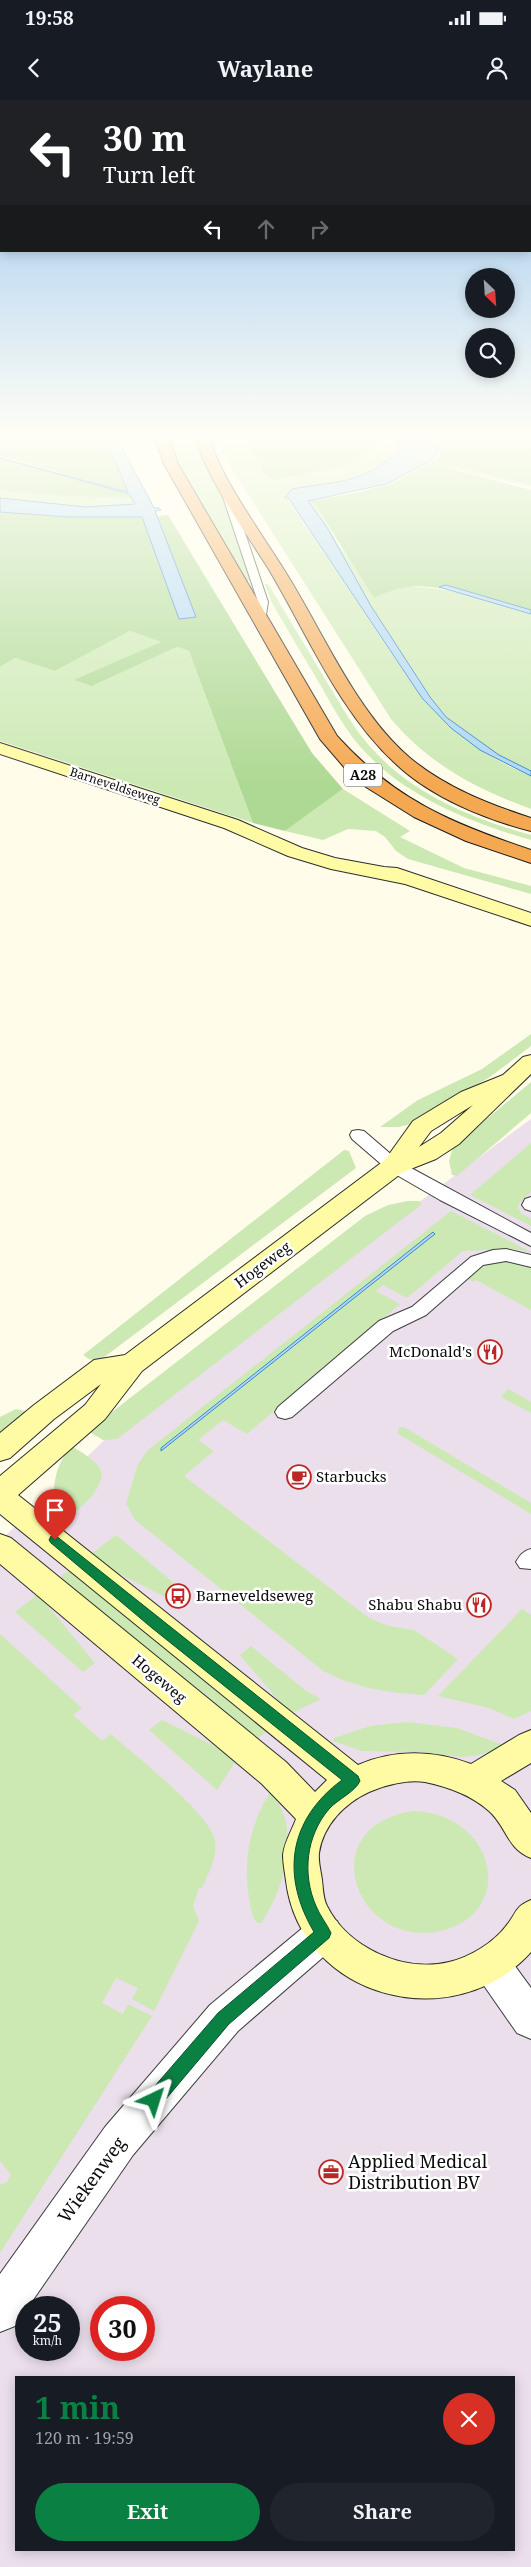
<!DOCTYPE html>
<meta charset="utf-8">
<style>
:root{--surface:#171b24;--page:#20242c;--text:#f1f3f6;--muted:#9ea1a6;--accent:#0b8043}
body{margin:0;font-family:"Noto Serif",serif;background:var(--page);color:var(--text);height:100vh;display:flex;flex-direction:column;font-size:19px;white-space:nowrap}
*{box-sizing:border-box;margin:0}
p{font-size:16px;color:var(--muted)}
.icon{flex:none;width:28px;height:28px;fill:none;stroke:currentColor;stroke-width:2;stroke-linecap:round;stroke-linejoin:round}
.map{position:relative;flex:1;overflow:hidden}
.sheet{position:absolute;left:15px;top:2276px;width:500px;height:175px;display:flex;flex-direction:column;background:var(--surface);border-radius:0px;box-shadow:0 2px 12px #0003}
.sheet>*{flex:none}
.guide{position:absolute;left:0px;top:0px;width:531px;height:152px;box-shadow:0 2px 12px #0003;background:#202124;color:#fff;overflow:hidden}
.needle{width:32px;rotate:155deg}
.controls{position:absolute;left:465px;top:168px;display:grid;gap:10px}
.controls a{display:grid;place-items:center;width:50px;height:50px;border-radius:50%;background:var(--surface);box-shadow:0 2px 12px #0003;font-size:25px}
.speed{position:absolute;left:15px;top:2196px;display:flex;gap:10px;font-size:25px;font-weight:700;text-align:center}
.speed>*{display:grid;place-content:center;width:65px;height:65px;border-radius:50%;background:var(--surface);box-shadow:0 2px 12px #0003;line-height:1}
.speed small{font-size:12px;font-weight:400}
.speed .limit{border:8px solid #d22;background:#fff;color:#111}
.pin{position:absolute;display:grid;place-items:center;width:42px;height:42px;color:#fff;margin:-51px -21px;border-radius:50% 50% 50% 0;rotate:-45deg;box-shadow:0 0 5px #0007}
.pin .icon{rotate:45deg}
.me{position:absolute;width:55px;margin:-28px;rotate:41deg;stroke-linejoin:round;filter:drop-shadow(0 0 4px #0008)}
.turn{display:flex;align-items:center;gap:18px;height:105px;padding:0 20px;font-size:22px}
.turn .icon{width:65px;height:65px;stroke-width:2.5}
.turn b{display:block;font-size:35px;line-height:42px}
.lanes{display:flex;align-items:center;height:48px;padding:0 20px;background:#0003;justify-content:center;gap:25px;direction:ltr}
.lanes .off{opacity:.35}
.round{display:grid;place-items:center;flex:none;width:52px;height:52px;border-radius:26px;background:var(--page)}
.headline{display:flex;align-items:center;justify-content:space-between;height:85px;padding:0 20px}
h1{font-size:30px;font-weight:700;line-height:38px;color:var(--accent)}
.button{display:flex;gap:10px;margin-top:auto;padding:10px 20px}
.button a{flex:1;height:58px;border-radius:30px;background:var(--accent);color:#fff;font-size:20px;font-weight:700;line-height:58px;text-align:center}
.button a+a{background:var(--page);color:var(--text)}
.status{display:flex;justify-content:space-between;align-items:center;height:35px;padding:0 25px;background:var(--surface);direction:ltr}
.status svg{height:14px;fill:currentColor}
header{display:flex;justify-content:space-between;align-items:center;height:65px;padding:0 20px;background:var(--surface);font-size:22px;font-weight:700}
.map>svg:first-child{display:block}
.industrial{fill:#eadfeb;fill-rule:evenodd}
.green{fill:#cce9b4}
.forest{fill:#aed994}
.water{fill:#afd7f6;stroke:#3686cd}
.lines{fill:none;stroke-linecap:round;stroke-linejoin:round}
.lane-casing{stroke:#3e3e3e;stroke-width:2}
.street-casing{stroke:#3e3e3e;stroke-width:2}
.secondary-casing{stroke:#2d2d2d;stroke-width:2}
.highway-casing{stroke:#1c1c1c;stroke-width:2}
.lane{fill:#fff;fill-rule:evenodd}
.street{fill:#fff;fill-rule:evenodd}
.secondary{fill:#fffba5;fill-rule:evenodd}
.highway{fill:#f5a852;fill-rule:evenodd}
.route{fill:#0b8043;stroke:#07532c}
.labels{text-anchor:middle;stroke-width:5;stroke-linejoin:round;paint-order:stroke}
.far-street-label{font-size:12px;fill:#0b0b0b;stroke:#fff}
.shield{fill:#fff;stroke:#545454;stroke-width:1}
.shield-label{font-size:14px;font-weight:bold;fill:#0b0b0b}
.street-label{font-size:15px;fill:#0b0b0b;stroke:#fff}
.poi-label{font-size:15px;fill:#0b0b0b;stroke:#fff;text-anchor:end}
.near-poi-label{font-size:18px;fill:#0b0b0b;stroke:#fff;text-anchor:start}
.near-street-label{font-size:18px;fill:#0b0b0b;stroke:#fff}
</style>
<div class="status"><b>19:58</b><svg viewBox="0 0 49 12"><path d="M0 12V9h3v3zM5 12V6h3v6zM10 12V3h3v9zM15 12V0h3v12zM26 1h20v11H26zM47 4h2v5h-2z"/></svg></div>
<header><svg class="icon" aria-label="back" viewBox="0 0 24 24"><path d="M15 5l-7 7 7 7"/></svg>Waylane<svg class="icon" aria-label="person" viewBox="0 0 24 24"><circle cx="12" cy="8" r="4"/><path d="M4 21q1-7 8-7t8 7"/></svg></header>
<div class="map">
<svg width="531" height="2467" viewBox="0 0 531 2467">
<rect width="100%" height="100%" fill="#fffcea"/>
<!-- industrial -->
<path class="industrial" d="M531,1019V2467H0V1441L123,1322ZM26,2208H69V2250H26ZM101,2208H144V2250H101ZM16,2278H514V2450H16Z"/>
<!-- green -->
<path class="green" d="M169,338H198L219,384L250,481H246L175,357Z
M220,338H245L265,376L280,380L322,371L365,356L384,338H398C402,354 394,357 382,364C355,383 323,383 292,389L287,397L288,401C315,439 341,478 367,517C416,590 446,641 531,676V709C476,689 429,664 391,619L237,377L226,357Z
M441,338H444C437,390 347,387 310,401L316,406L340,447L350,459L391,489C438,480 486,502 531,514V671L499,655L446,617L430,597L371,506L328,429L307,401L386,384L427,362L438,352Z
M449,366L531,385V387L450,369L531,390L449,371L446,368Z
M0,390L61,396L132,398L136,403C117,413 25,402 0,398Z
M265,484H268C287,515 306,547 325,579C341,605 355,632 377,654C417,696 476,720 531,735V740C472,723 408,698 365,652C347,633 334,609 321,586C304,558 287,529 271,501Z
M130,531L161,542L92,586L177,547L189,551L253,723L0,641V567L15,558L55,571Z
M343,689L410,731L400,737L464,768L531,786V794L408,759L396,751L385,737L376,731L348,729L323,740L285,731Z
M531,934V946L490,977L411,1024L399,1027H380L418,1000L482,969Z
M531,982V1013L457,1076L452,1075L449,1061L453,1047Z
M531,1043V1092L521,1101L518,1107L521,1113L531,1119V1126L470,1095Z
M344,1050L349,1051L356,1068L99,1261L89,1259L83,1255Z
M408,1101H419L422,1104L117,1339L103,1340L90,1332V1329L365,1116L388,1105Z
M451,1111L531,1152L513,1149L463,1151L407,1198L383,1185L376,1191L400,1204L247,1334L223,1320L198,1340L214,1351L184,1376L369,1518L389,1526L414,1530L458,1559L424,1595C388,1593 354,1588 322,1570L134,1419L126,1403L138,1364L148,1350Z
M503,1160L531,1168V1210L476,1180L473,1182L468,1179L485,1164Z
M508,1289L531,1302V1313L501,1297Z
M16,1309L29,1312L0,1337V1317Z
M400,1327H404L531,1403V1414L397,1333Z
M73,1347C81,1352 96,1360 100,1369C108,1387 77,1413 63,1419C47,1400 54,1361 73,1347Z
M116,1435L185,1492L173,1501L108,1468L90,1455Z
M72,1469L267,1629L266,1632L257,1639L131,1540L62,1479V1475Z
M38,1494L95,1563L83,1572L15,1512Z
M522,1509L531,1515V1611L514,1619L489,1608L438,1596Z
M0,1534L82,1608L73,1615L102,1641L111,1634C133,1654 212,1715 215,1741C217,1758 209,1773 202,1788H199L193,1806L199,1821L154,1911L132,1899L138,1888L116,1878L102,1903L123,1914L128,1904L152,1916L0,2153V2084L6,2083L11,2075L0,2061Z
M251,1546L305,1590L321,1599L290,1614L240,1555Z
M162,1620L231,1654L237,1659L217,1690L149,1630Z
M407,1622L457,1628L506,1646L480,1655L463,1657L415,1652L362,1651L333,1641L334,1638L370,1626Z
M271,1691C277,1701 284,1711 286,1723C292,1756 280,1796 261,1823H257C251,1816 251,1806 249,1798C243,1760 250,1723 271,1691Z
M414,1711C500,1715 517,1819 435,1832C352,1844 314,1725 414,1711Z"/>
<!-- forest -->
<path class="forest" d="M0,338H105L128,392L0,356Z
M245,338H384L359,360L346,366L276,380L265,376Z
M444,338H531V385L453,366L446,368L531,390V510L449,486L440,488L442,489C417,483 396,487 374,498L316,406L310,401L355,393L394,383L435,360L439,356Z
M0,358L129,394L132,398L61,396L0,390Z
M0,412L68,417H142L179,519L196,517L157,416L168,415L312,653L343,689L285,731L253,723L189,551L177,547L92,586L74,580L161,542L130,531L55,571L15,558L0,567Z"/>
<!-- water -->
<path class="water" d="M105,338H120L119,342L154,408H159L161,410L155,411L196,517L179,519L142,417H68L0,412V398L86,407L135,404L129,394L0,358L128,392Z
M398,338H441L438,352L427,362L386,384L308,401L328,429L371,506L430,597L446,617L499,655L531,671V676L480,650L451,628L422,598L289,399L285,397L292,389C323,383 355,384 382,364C394,356 402,354 398,338Z
M446,485L531,510V514L439,487Z
M433,1132L435,1134L161,1351V1348Z"/>
<g class="lines">
<!-- lane casing -->
<g class="lane-casing">
<path id="lane" d="M226,388L231,391L268,502L265,521H257L255,519L258,502L221,391Z
M358,1030L364,1031L400,1062L531,1133V1146L440,1100L388,1070L352,1039L350,1035L352,1031Z
M531,1097V1111L525,1109L522,1105L525,1099Z
M506,1149L531,1155V1167L506,1161L483,1165L426,1215L393,1231L292,1317L285,1319L278,1317L275,1312L278,1307L379,1221L412,1207L471,1157L493,1150Z
M531,1449V1469L520,1468L516,1462C520,1455 523,1451 531,1449Z"/>
</g>
<!-- street casing -->
<g class="street-casing">
<path id="street" d="M324,1816L337,1821L342,1833L337,1845L238,1931L133,2055L15,2226L0,2232V2174L105,2027L210,1905L311,1821Z
M491,1846L504,1851L531,1888V1939L517,1933L478,1877L472,1864L478,1851Z"/>
</g>
<!-- secondary casing -->
<g class="secondary-casing">
<path id="secondary" d="M0,643L238,720L302,748L335,758L384,767L397,768L531,813V826L405,784L331,769L288,756L224,728L0,654Z
M531,955V974L459,1044L436,1059L403,1072L142,1271L105,1319L18,1395L358,1665C394,1649 434,1650 471,1664L519,1635L531,1630V1663L501,1681L515,1690L531,1713V1758C507,1749 507,1727 489,1711C471,1695 449,1687 425,1682C408,1679 385,1685 369,1692C345,1703 323,1725 319,1753C318,1761 321,1772 322,1780C323,1788 323,1798 327,1806C348,1848 404,1873 449,1862C470,1857 493,1843 506,1826C517,1813 514,1807 531,1800V1852C454,1938 301,1899 286,1781C285,1773 283,1763 283,1755C284,1743 292,1730 296,1719L262,1684L0,1464V1434L11,1438L286,1662L315,1692L327,1680L0,1414V1376L85,1305L101,1284L54,1319L10,1358L0,1361V1333L34,1305L94,1260L125,1255L385,1060L413,1021L461,992L503,975L523,957ZM473,1005L441,1033L419,1047L431,1031Z"/>
</g>
<!-- highway casing -->
<g class="highway-casing">
<path id="highway" d="M155,338H169L178,364L337,636C395,700 451,723 531,750V763L466,741L414,717L366,687L344,667L320,639L164,364Z
M197,338H211C214,369 268,443 286,473C323,532 356,612 410,658C445,687 488,704 531,718V731C484,719 431,697 396,664C339,612 307,533 268,468C250,439 200,368 197,338Z"/>
</g>
<!-- lane -->
<use href="#lane" class="lane"/>
<!-- street -->
<use href="#street" class="street"/>
<!-- secondary -->
<use href="#secondary" class="secondary"/>
<!-- highway -->
<use href="#highway" class="highway"/>
</g>
<!-- sky -->
<linearGradient id="sky" x2="0" y2="1"><stop stop-color="#91c2ee"/><stop offset="0.49" stop-color="#fffef6"/><stop offset="1" stop-color="#fffef6" stop-opacity="0"/></linearGradient>
<rect width="531" height="683" fill="url(#sky)"/>
<!-- route -->
<path class="route" d="M55,1435L358,1676L360,1681C355,1692 338,1699 329,1709C306,1736 302,1774 316,1806C320,1816 327,1824 331,1833L329,1838L229,1924L160,2006L154,2008L148,2006L146,2000L148,1994L218,1913L314,1832C281,1776 288,1720 342,1680L152,1528L51,1443L49,1440L51,1436Z"/>
<!-- icons -->
<defs>
<g id="restaurant-ring" transform="scale(1.25)"><circle r="9.5" fill="#fff" stroke="#bb2724" stroke-width="1.5"/><path d="M-5-6h1v4h1v-4h1v4h1v-4h1v5L-1.5 .5V6h-2V.5L-5-1ZM5-6V6H3V1.5H1.5Q1.5-4 5-6Z" fill="#bb2724"/></g>
<g id="cafe-ring" transform="scale(1.25)"><circle r="9.5" fill="#fff" stroke="#bb2724" stroke-width="1.5"/><path d="M-5.5-4.5H6V0H3Q3 3.5 0 3.5H-2.5Q-5.5 3.5-5.5 0ZM3-3.2v2h1.7v-2ZM-6 4.5H4V6H-6Z" fill="#bb2724"/></g>
<g id="bus-ring" transform="scale(1.25)"><circle r="9.5" fill="#fff" stroke="#bb2724" stroke-width="1.5"/><path d="M-5-6H5V4H4V6H2V4H-2V6H-4V4H-5ZM-3.5-4V0h7V-4ZM-3.5 1.2v1.5H-2V1.2ZM2 1.2v1.5H3.5V1.2Z" fill="#bb2724"/></g>
<g id="office-ring" transform="scale(1.25)"><circle r="9.5" fill="#fff" stroke="#bb2724" stroke-width="1.5"/><path d="M-6-3h4V-5.5h4V-3h4V5H-6ZM-1-4.5V-3h2v-1.5ZM-6 0V1H6V0Z" fill="#bb2724"/></g>
</defs>
<g fill-rule="evenodd">
<use href="#restaurant-ring" x="490" y="1252"/>
<use href="#cafe-ring" x="299" y="1377"/>
<use href="#bus-ring" x="178" y="1496"/>
<use href="#restaurant-ring" x="479" y="1505"/>
<use href="#office-ring" x="331" y="2072"/>
</g>
<g class="labels">
<!-- far-street labels -->
<g class="far-street-label">
<text transform="translate(115 686) rotate(18)" y="4">Barneveldseweg</text>
</g>
<!-- shield labels -->
<rect class="shield" x="344" y="663.5" width="38" height="23" rx="4"/>
<g class="shield-label">
<text x="363" y="680">A28</text>
</g>
<!-- street labels -->
<g class="street-label">
<text transform="translate(263 1165) rotate(-37)" y="5">Hogeweg</text>
<text transform="translate(159 1579) rotate(40)" y="5">Hogeweg</text>
</g>
<!-- poi labels -->
<g class="poi-label">
<text x="472" y="1257">McDonald's</text>
<text x="316" y="1382" text-anchor="start">Starbucks</text>
<text x="196" y="1501" text-anchor="start">Barneveldseweg</text>
<text x="462" y="1510">Shabu Shabu</text>
</g>
<!-- near-poi labels -->
<g class="near-poi-label">
<text x="348" y="2068">Applied Medical<tspan x="348" dy="21">Distribution BV</tspan></text>
</g>
<!-- near-street labels -->
<g class="near-street-label">
<text transform="translate(92 2080) rotate(-54)" y="6">Wiekenweg</text>
</g>
</g>
</svg>
<div class="controls">
<a><svg class="needle" viewBox="-14 -14 28 28"><path d="M0-13l5 13h-10z" fill="#e53935"/><path d="M0 13l5-13h-10z" fill="#9ea1a6"/></svg></a>
<a><svg class="icon" aria-label="search" viewBox="0 0 24 24"><circle cx="10" cy="10" r="6"/><path d="M15 15l6 6"/></svg></a>
</div>
<div class="speed"><div>25<small>km/h</small></div><div class="limit">30</div></div>
<div class="pin" style="left:55px;top:1440px;background:#d93025"><svg class="icon" aria-label="arrive" viewBox="0 0 24 24"><path d="M6 21V4h12l-3 4 3 4H6"/></svg></div>
<svg class="me" style="left:154px;top:2000px" viewBox="-20 -20 40 40"><path d="M0-17L14 15 0 8-14 15z" fill="#0b8043" stroke="#fff" stroke-width="4"/></svg>
<div class="guide">
<div class="turn"><svg class="icon" aria-label="left" viewBox="0 0 24 24"><path d="M17 20v-9H6M10 6l-5 5 5 5"/></svg><div><b>30 m</b>Turn left</div></div>
<div class="lanes"><svg class="icon" aria-label="left" viewBox="0 0 24 24"><path d="M17 20v-9H6M10 6l-5 5 5 5"/></svg><svg class="icon off" aria-label="ahead" viewBox="0 0 24 24"><path d="M12 20V5M6 11l6-6 6 6"/></svg><svg class="icon off" aria-label="right" viewBox="0 0 24 24"><path d="M7 20v-9h11M14 6l5 5-5 5"/></svg></div>
</div>
<section class="sheet">
<div class="headline"><div><h1>1 min</h1><p>120 m · 19:59</p></div><a class="round" style="background:#d93025;color:#fff"><svg class="icon" aria-label="close" viewBox="0 0 24 24"><path d="M6 6l12 12M18 6L6 18"/></svg></a></div>
<div class="button"><a>Exit</a><a>Share</a></div>
</section>
</div>
